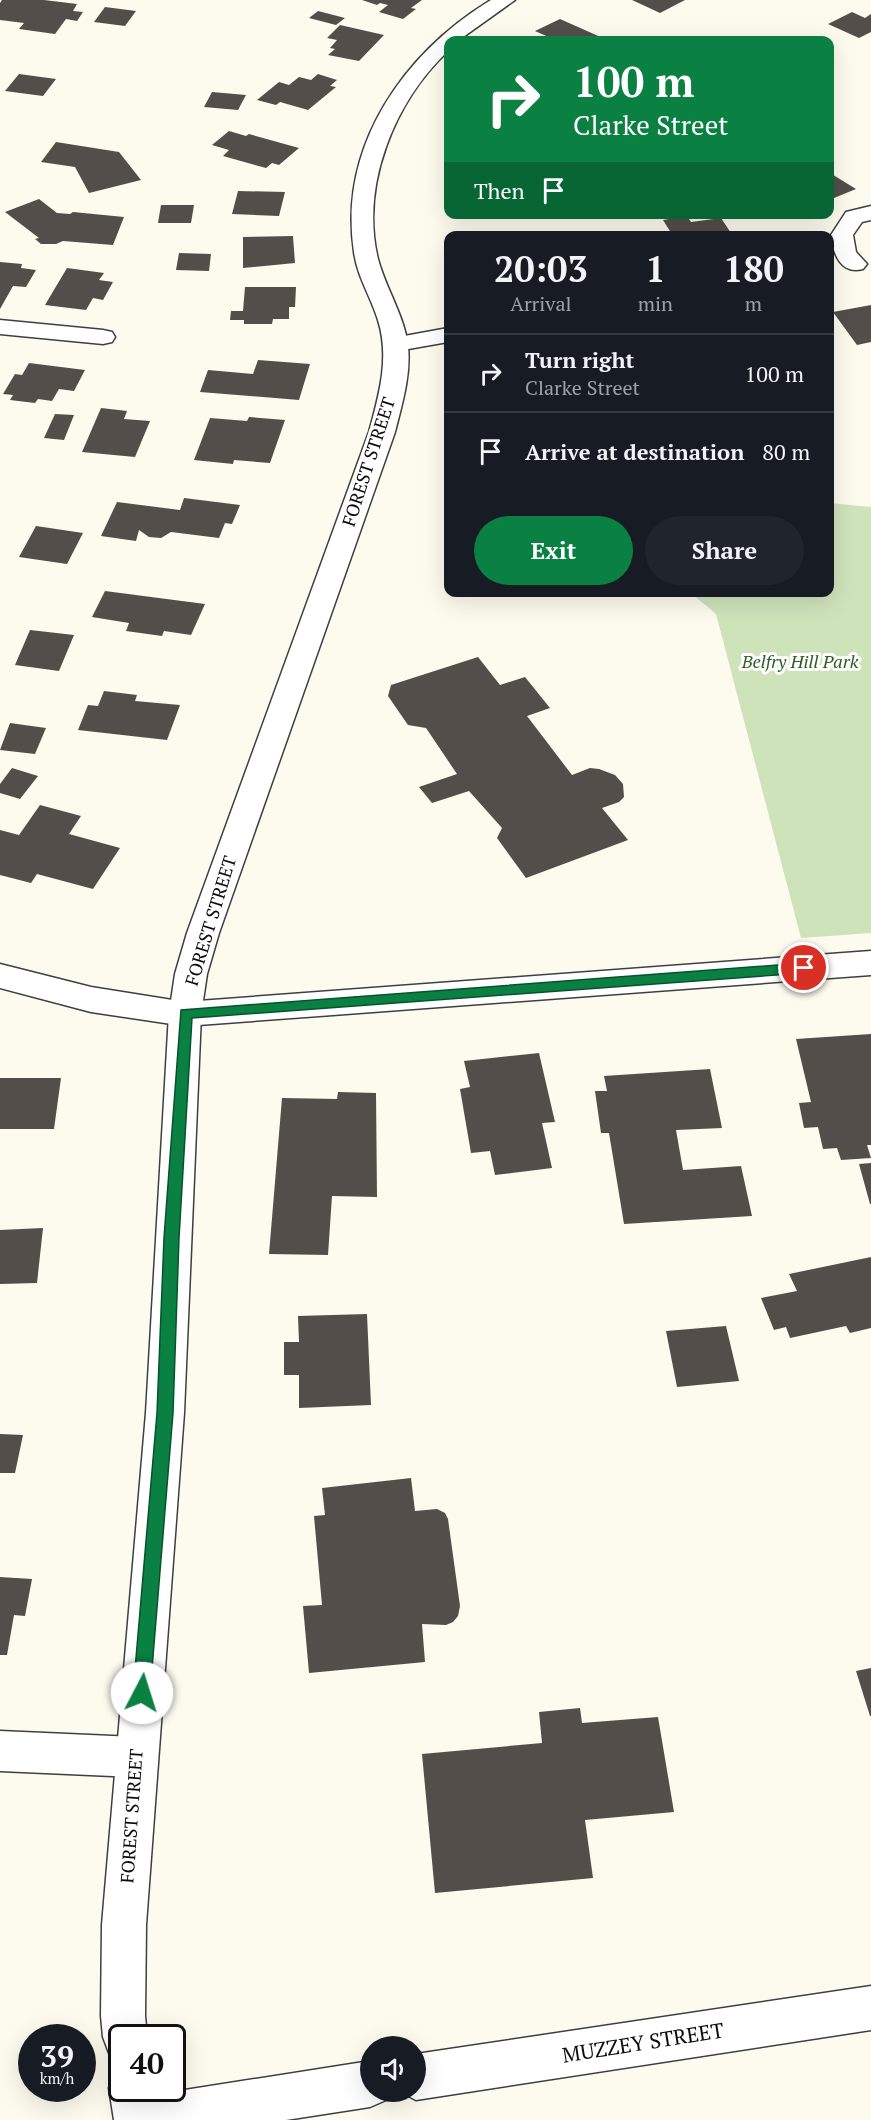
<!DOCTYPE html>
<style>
:root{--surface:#171b24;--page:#20242c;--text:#f1f3f6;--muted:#9ea1a6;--line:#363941;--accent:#0b8043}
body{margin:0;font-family:"PT Serif",serif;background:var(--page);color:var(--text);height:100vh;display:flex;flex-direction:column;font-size:22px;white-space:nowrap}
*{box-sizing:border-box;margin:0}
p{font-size:20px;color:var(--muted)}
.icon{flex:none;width:33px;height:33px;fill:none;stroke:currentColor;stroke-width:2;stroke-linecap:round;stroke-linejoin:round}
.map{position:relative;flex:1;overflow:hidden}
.sheet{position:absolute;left:444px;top:231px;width:390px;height:366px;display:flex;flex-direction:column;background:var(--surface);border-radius:12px;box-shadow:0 6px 24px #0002}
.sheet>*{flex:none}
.top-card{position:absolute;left:444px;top:36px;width:390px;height:183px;border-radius:12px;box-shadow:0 6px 24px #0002;background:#0b8043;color:#fff;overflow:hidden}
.tools{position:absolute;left:360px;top:2036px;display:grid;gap:12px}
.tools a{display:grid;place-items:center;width:66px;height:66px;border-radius:50%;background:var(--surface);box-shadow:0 6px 24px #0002;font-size:30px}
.speed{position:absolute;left:18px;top:2024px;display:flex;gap:12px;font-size:30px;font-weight:700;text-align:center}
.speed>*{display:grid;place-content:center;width:78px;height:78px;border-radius:50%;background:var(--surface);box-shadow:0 6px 24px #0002;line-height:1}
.speed small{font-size:15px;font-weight:400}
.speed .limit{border:3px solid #111;border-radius:9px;background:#fff;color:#111}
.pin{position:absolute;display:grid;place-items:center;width:51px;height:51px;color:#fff;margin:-26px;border:3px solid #fff;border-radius:50%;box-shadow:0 2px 6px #0007}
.me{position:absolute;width:66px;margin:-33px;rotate:5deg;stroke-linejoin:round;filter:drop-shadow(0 0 4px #0008)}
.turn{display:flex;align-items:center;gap:21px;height:126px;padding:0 30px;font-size:27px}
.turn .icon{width:78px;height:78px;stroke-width:2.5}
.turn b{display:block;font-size:42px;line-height:51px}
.then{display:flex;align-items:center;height:57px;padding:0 30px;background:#0003;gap:12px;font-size:22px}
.eta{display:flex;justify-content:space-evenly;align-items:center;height:102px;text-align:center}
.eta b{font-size:36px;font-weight:600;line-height:42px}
.primary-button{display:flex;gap:12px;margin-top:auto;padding:12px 30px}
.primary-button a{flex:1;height:69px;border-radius:36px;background:var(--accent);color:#fff;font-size:24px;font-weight:600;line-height:69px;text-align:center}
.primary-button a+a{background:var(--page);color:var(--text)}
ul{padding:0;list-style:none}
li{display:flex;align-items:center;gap:18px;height:78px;padding:0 30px;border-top:2px solid var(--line)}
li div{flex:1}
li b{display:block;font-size:22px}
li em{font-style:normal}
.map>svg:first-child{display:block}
.green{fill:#cfe3bb}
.building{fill:#544e4a}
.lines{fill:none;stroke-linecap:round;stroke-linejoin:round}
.minor-casing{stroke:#3f3f3f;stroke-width:3}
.tertiary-casing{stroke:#3f3f3f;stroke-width:3}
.minor{fill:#fff;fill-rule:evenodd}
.tertiary{fill:#fff;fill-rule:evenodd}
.route{fill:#0b8043;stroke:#07532c;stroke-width:1.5}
.labels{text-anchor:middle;stroke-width:6;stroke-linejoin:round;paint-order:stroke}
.street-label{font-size:18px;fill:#0c0c0c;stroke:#fff}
.park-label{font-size:18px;font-style:italic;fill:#2e5c25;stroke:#fff}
.near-street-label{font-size:21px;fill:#0c0c0c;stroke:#fff}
</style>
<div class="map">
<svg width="871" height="2120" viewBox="0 0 871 2120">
<rect width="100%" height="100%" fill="#fdfaee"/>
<!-- green -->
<path class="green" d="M830,503L871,507V933L801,938L716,614L691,593L830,592Z"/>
<!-- building -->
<path class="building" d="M2,0H44L77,4L73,11L83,12L77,21L66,19L55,34L19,29L24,23L0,20V3Z
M362,0H422L411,8L416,9L403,19L379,12L388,5L380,3L377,5Z
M632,0H685L660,13Z
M105,7L136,11L125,26L94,22Z
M318,11L345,18L336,25L309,18Z
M852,12L865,18L871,14V32L859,38L828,24Z
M560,19L605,39L609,37L617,40H546L551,38L535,31Z
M340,25L384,35L359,61L328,55L335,49L330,48L337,40L327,38Z
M19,74L56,79L43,96L5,91Z
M318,74L337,80L330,86L336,87L308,110L280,102L276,105L257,100L279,82L289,85L299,77L311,80Z
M212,92L246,95L238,110L204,107Z
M229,131L246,136L249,134L299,148L279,165L272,163L266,168L223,156L229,150L212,145Z
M56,142L119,152L141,180L89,193L75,167L41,162Z
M830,173L856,189L834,198L830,196Z
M238,191L285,192L279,216L232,214Z
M39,199L57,213L70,214L73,212L124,217L113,245L63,241L56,244H41L35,239L39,238L5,212Z
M161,205H194L191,223H158Z
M687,216L691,222L721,218L733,236H673L663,220Z
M293,236L295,263L243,268V237Z
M179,253L211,254L209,271L176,270Z
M0,262L22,264L21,268L36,270L26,287L13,286L0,309Z
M67,268L104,273L99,280L113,282L103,300L93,298L86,310L45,305Z
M245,287H296L295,307H289V319H273L272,324H244V320H230L231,311H243Z
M871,305V342L857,345L833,312Z
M258,360L310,364L299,400L200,392L208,370L253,374Z
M29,363L85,370L74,391L59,389L52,401L38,399L35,403L10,400L13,395L3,394L15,374L22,375Z
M101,408L127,411L124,419L150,421L135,457L82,452Z
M55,414L74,415L64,440L44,438Z
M249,417L285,420L270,463L234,460L233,464L194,460L210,418L247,421Z
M184,498L240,505L232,524L225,523L219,538L171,532L161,538L149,537L139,530L136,541L101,536L117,502L180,510Z
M36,526L83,533L67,564L19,557Z
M105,591L205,604L191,635L164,631L162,636L126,631L129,623L92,617Z
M30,630L74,635L59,671L15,665Z
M478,657L500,685L525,677L550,708L527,716L572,775L590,768L599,769L615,775L623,784L624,797L619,802L602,808L628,840L526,878L497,838L502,828L469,791L432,803L419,787L457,774L426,728L408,725L388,696L391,685Z
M104,691L137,695L135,701L180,705L167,740L78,730L88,705L98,706Z
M10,723L46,728L35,754L0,750Z
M12,768L38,776L20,799L0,793V784Z
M40,805L81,816L69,834L120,848L93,889L37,874L31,883L0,875V830L19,835Z
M871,1034V1145H867L871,1158L841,1160L837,1148L823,1149L818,1127L804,1128L799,1103L811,1102L796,1039Z
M539,1053L555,1122L542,1123L552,1168L495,1175L490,1151L471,1153L460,1089L470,1087L464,1061Z
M710,1069L722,1128L676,1130L683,1170L741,1166L752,1216L624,1224L609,1133H601L595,1091H607L604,1076Z
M0,1078H61L54,1129H0Z
M338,1092L376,1093L377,1197L332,1196L328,1255L269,1254L282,1098L337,1099Z
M871,1163V1204H870L859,1164Z
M43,1228L37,1283L0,1284V1230Z
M871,1257V1328L850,1333L846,1326L790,1338L786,1327L774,1330L761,1298L797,1291L789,1274Z
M367,1314L371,1405L299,1408V1375H284V1342H299L298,1316Z
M726,1326L739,1381L677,1387L666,1331Z
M0,1434L23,1435L15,1473H0Z
M411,1478L415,1511L437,1509L445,1513L448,1519L460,1606L458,1616L453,1622L446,1625L422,1624L425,1662L309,1673L303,1606L322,1605L314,1516L325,1515L322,1488Z
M0,1577L32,1579L25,1616L14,1615L7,1655H0Z
M871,1668V1716H870L856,1671Z
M580,1708L582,1723L658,1717L674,1812L585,1820L593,1878L435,1893L422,1754L542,1743L539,1712Z"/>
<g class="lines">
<!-- minor casing -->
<g class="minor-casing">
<path id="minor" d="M871,206V220L862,222L853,235L856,252L867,264L863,269C841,275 833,254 831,235L846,212Z
M0,320L103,330L112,332L115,337L112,342L103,344L0,334Z
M448,328V342L397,351L388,349L385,344L388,339Z
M871,951V975L185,1026L91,1012L0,988V964L91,987L185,1002Z
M0,1731L135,1737L150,1743L156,1757L150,1771L135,1777L0,1771Z
M871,1986V2030L416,2100L399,2091H416V2054Z
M370,2061V2091H390L386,2100L370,2107L286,2120H117L124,2104L140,2097Z"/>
</g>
<!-- tertiary casing -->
<g class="tertiary-casing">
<path id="tertiary" d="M491,0H515L459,40H448V51C395,101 360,185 378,259C386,289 404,315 408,346C411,375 402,404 395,432L219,933L207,974L201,1014L184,1413L146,1925L145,2016L147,2037H122V2058L109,2053L103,2037L101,2016L102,1925L146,1413L169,1014L175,974L187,933L369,432C379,395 390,358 378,320C371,297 357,276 354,252C338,146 404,53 491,0Z
M122,2070V2088H155L160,2120H114L109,2088L116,2072Z"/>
</g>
<!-- minor -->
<use href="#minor" class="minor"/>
<!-- tertiary -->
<use href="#tertiary" class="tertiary"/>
</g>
<!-- route -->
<path class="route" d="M804,963L811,968L804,973L192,1018L179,1238L173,1413L150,1693L148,1698L142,1701L136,1698L133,1693L157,1413L164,1238L181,1010Z"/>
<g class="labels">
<!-- street labels -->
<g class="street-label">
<text transform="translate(369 462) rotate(-72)" y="6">FOREST STREET</text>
<text transform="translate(211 921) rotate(-73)" y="6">FOREST STREET</text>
<text transform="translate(132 1816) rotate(-86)" y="6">FOREST STREET</text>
</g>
<!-- park labels -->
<g class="park-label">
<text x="800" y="668">Belfry Hill Park</text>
</g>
<!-- near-street labels -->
<g class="near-street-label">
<text transform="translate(643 2043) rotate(-9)" y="7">MUZZEY STREET</text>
</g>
</g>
</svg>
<div class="tools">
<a><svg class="icon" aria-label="sound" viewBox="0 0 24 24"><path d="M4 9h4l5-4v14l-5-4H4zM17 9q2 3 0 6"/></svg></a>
</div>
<div class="speed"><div>39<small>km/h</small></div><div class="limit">40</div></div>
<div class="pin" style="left:804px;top:968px;background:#d93025"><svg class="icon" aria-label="arrive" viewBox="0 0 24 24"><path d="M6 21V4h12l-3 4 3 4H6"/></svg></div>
<svg class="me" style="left:142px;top:1693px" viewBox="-20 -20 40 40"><circle r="19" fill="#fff"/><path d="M0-13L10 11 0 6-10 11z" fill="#0b8043"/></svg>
<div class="top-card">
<div class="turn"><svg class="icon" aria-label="right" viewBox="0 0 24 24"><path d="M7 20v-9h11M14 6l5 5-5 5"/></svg><div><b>100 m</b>Clarke Street</div></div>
<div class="then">Then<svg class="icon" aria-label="arrive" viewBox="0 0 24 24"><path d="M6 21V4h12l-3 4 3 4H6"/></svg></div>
</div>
<section class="sheet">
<div class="eta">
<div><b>20:03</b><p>Arrival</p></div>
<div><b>1</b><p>min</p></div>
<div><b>180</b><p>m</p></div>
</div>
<ul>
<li><svg class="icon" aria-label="right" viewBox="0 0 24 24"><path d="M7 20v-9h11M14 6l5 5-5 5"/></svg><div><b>Turn right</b><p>Clarke Street</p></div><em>100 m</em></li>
<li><svg class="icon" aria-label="arrive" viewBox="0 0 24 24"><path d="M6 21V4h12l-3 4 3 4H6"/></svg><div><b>Arrive at destination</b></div><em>80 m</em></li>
</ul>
<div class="primary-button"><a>Exit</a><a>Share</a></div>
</section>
</div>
